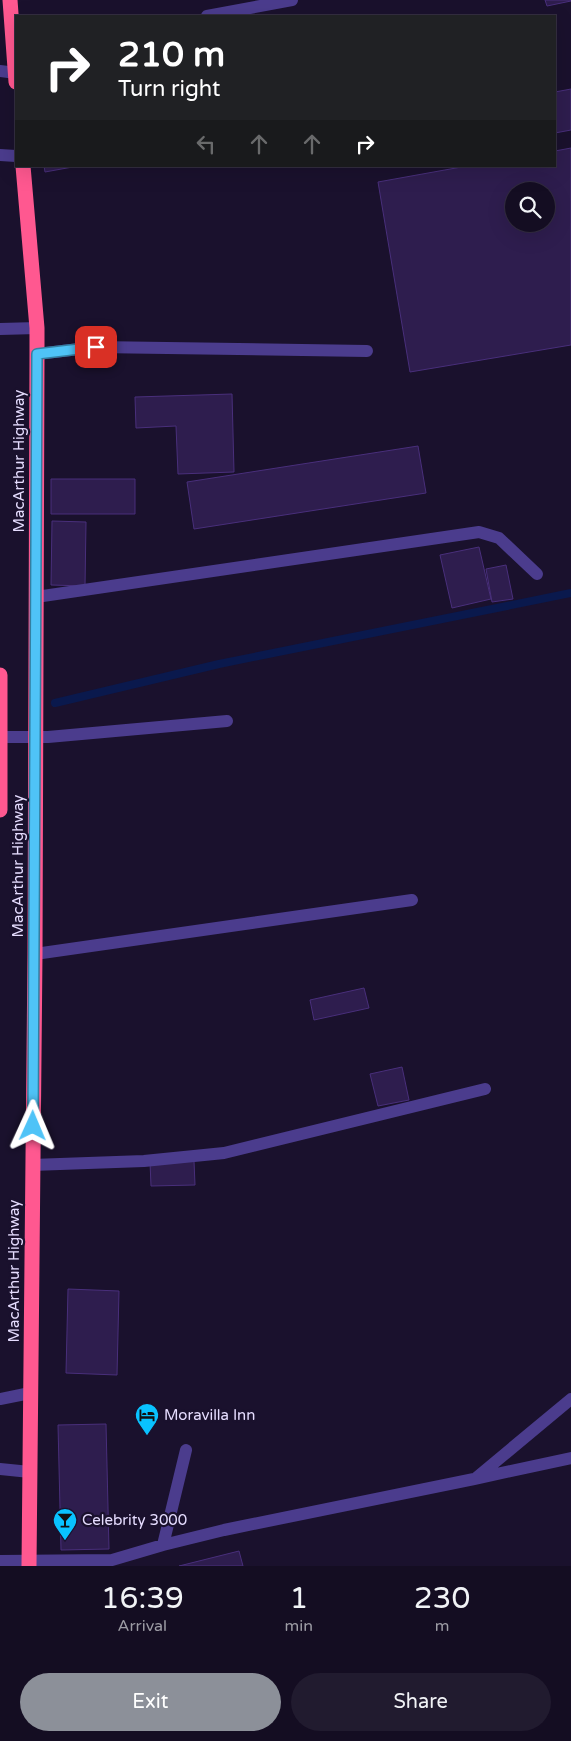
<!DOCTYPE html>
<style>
:root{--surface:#140d22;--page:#211b2f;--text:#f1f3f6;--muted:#9d9ca5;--line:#332d40;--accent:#8c9099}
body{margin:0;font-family:"Varela Round",sans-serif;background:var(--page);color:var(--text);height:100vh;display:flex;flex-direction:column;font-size:19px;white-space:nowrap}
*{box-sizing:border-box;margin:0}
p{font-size:16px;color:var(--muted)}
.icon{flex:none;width:28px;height:28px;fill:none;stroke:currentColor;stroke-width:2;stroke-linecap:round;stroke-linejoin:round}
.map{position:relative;height:1566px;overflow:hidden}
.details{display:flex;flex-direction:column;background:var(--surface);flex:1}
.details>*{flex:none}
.guide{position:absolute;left:15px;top:15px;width:541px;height:152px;border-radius:0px;box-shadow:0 5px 20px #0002,0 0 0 1px var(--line);background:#202124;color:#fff;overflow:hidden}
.buttons{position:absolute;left:505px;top:182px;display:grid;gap:10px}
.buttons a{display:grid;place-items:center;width:50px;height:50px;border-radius:50%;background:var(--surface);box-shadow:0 5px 20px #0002,0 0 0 1px var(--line);font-size:25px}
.pin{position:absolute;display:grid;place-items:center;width:42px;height:42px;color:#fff;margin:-21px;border-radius:10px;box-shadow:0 2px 8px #0006}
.me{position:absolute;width:55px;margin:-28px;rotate:1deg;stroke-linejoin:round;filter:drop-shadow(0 0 4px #0008)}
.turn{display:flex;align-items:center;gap:18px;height:105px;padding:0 20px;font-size:22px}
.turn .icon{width:65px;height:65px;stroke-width:2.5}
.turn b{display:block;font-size:35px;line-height:42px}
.lanes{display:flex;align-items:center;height:48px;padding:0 20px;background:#0003;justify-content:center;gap:25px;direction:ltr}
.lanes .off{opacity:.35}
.eta{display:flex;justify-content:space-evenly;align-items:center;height:85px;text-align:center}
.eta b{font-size:30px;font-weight:600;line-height:35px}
.primary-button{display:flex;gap:10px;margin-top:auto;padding:10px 20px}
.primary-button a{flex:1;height:58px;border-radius:30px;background:var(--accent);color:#fff;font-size:20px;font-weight:600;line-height:58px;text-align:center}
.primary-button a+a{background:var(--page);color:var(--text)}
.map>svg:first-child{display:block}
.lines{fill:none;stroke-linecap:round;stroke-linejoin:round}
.stream{stroke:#0a194d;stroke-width:8}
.building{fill:#2e1d4e;stroke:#492f7b;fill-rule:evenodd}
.minor{stroke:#4b3c8d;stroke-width:12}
.highway{stroke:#ff5890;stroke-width:15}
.route-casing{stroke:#337fa1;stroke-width:12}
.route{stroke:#4fc3f7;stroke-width:9}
.labels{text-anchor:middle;stroke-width:4.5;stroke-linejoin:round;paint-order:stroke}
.street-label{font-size:15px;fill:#e6ddff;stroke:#1a112d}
.poi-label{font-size:15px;fill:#e6ddff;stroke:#1a112d;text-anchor:start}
</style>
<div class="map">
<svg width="571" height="1566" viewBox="0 0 571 1566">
<rect width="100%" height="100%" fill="#1a112d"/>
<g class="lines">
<!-- stream -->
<path class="stream" d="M55,703L219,664L571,593"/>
</g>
<!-- building -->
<path class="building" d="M545,0H571V1L547,6Z
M571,89V130L555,133V92Z
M571,148V345L410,372L378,182L467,166H555V151ZM514,191H546V224H514Z
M44,166H78L45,172Z
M232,394L234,472L178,474L176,426L136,428L135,397Z
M418,446L426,493L194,529L187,482Z
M51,479H135V514H51Z
M52,521L86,522L85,586L51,585Z
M479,547L491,599L452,608L440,555Z
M506,565L513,599L492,602L486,569Z
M364,988L369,1008L314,1020L310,1000Z
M402,1067L409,1100L378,1106L370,1074Z
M194,1161L195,1185L151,1186L150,1162Z
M68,1289L119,1291L117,1375L66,1373Z
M106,1424L109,1549L61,1550L58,1425Z
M239,1551L243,1566H179Z"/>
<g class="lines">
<!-- minor -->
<path class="minor" d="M207,16L292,0
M0,71L16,73
M0,155L16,156
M0,329L37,328
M37,354L96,347L367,351
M36,597L479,532L499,538L537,574
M1,737H48L227,721
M35,954L412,900
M32,1165L144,1161L224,1153L485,1089
M0,1399L30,1393
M0,1469L30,1472
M476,1478L571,1399
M163,1545L186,1450
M0,1561L112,1560L163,1545L224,1530L474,1479L571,1458"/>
<!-- highway -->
<path class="highway" d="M10,0L16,82
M23,166L37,328V354L35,954L29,1566
M0,675V810"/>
</g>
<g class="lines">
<!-- route casing -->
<g class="route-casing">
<path id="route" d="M33,1126L37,354L96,347"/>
</g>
<!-- route -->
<use href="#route" class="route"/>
</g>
<!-- icons -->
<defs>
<g id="hotel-pin" transform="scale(1.25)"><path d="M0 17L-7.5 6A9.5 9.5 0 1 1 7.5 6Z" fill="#09c2ff" stroke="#1a112d"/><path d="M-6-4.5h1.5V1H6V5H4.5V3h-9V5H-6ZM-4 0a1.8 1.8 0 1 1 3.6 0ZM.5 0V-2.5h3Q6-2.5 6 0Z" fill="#111"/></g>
<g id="bar-pin" transform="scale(1.25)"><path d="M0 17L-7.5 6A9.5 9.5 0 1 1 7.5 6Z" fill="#09c2ff" stroke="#1a112d"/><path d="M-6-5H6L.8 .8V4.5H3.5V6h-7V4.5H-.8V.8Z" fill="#111"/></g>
</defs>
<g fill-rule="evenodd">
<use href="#hotel-pin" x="147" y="1415"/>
<use href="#bar-pin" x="65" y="1520"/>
</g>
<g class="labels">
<!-- street labels -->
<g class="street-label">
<text transform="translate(19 461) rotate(-90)" y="5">MacArthur Highway</text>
<text transform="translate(18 866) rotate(-90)" y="5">MacArthur Highway</text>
<text transform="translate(14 1271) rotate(-90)" y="5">MacArthur Highway</text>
</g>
<!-- poi labels -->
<g class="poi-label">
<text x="164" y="1420">Moravilla Inn</text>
<text x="82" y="1525">Celebrity 3000</text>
</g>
</g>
</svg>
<div class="buttons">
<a><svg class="icon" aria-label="search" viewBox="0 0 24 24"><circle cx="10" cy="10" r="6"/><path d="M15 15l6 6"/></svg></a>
</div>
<div class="pin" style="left:96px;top:347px;background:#d93025"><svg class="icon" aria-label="arrive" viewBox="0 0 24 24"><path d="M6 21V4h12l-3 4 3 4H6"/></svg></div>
<svg class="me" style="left:33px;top:1126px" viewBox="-20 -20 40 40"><path d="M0-17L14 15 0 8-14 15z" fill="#4fc3f7" stroke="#fff" stroke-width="4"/></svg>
<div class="guide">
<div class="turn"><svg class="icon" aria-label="right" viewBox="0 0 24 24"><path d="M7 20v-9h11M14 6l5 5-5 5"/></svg><div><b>210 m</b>Turn right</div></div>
<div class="lanes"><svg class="icon off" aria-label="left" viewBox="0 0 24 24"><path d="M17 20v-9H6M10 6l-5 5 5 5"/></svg><svg class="icon off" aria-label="ahead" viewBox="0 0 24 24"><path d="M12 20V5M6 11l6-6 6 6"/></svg><svg class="icon off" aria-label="ahead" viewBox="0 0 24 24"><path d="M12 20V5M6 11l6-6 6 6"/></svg><svg class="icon" aria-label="right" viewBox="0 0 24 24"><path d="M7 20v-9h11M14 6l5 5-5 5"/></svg></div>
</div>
</div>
<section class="details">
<div class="eta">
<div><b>16:39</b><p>Arrival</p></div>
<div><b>1</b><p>min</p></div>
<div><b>230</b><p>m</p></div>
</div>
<div class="primary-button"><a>Exit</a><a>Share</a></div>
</section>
